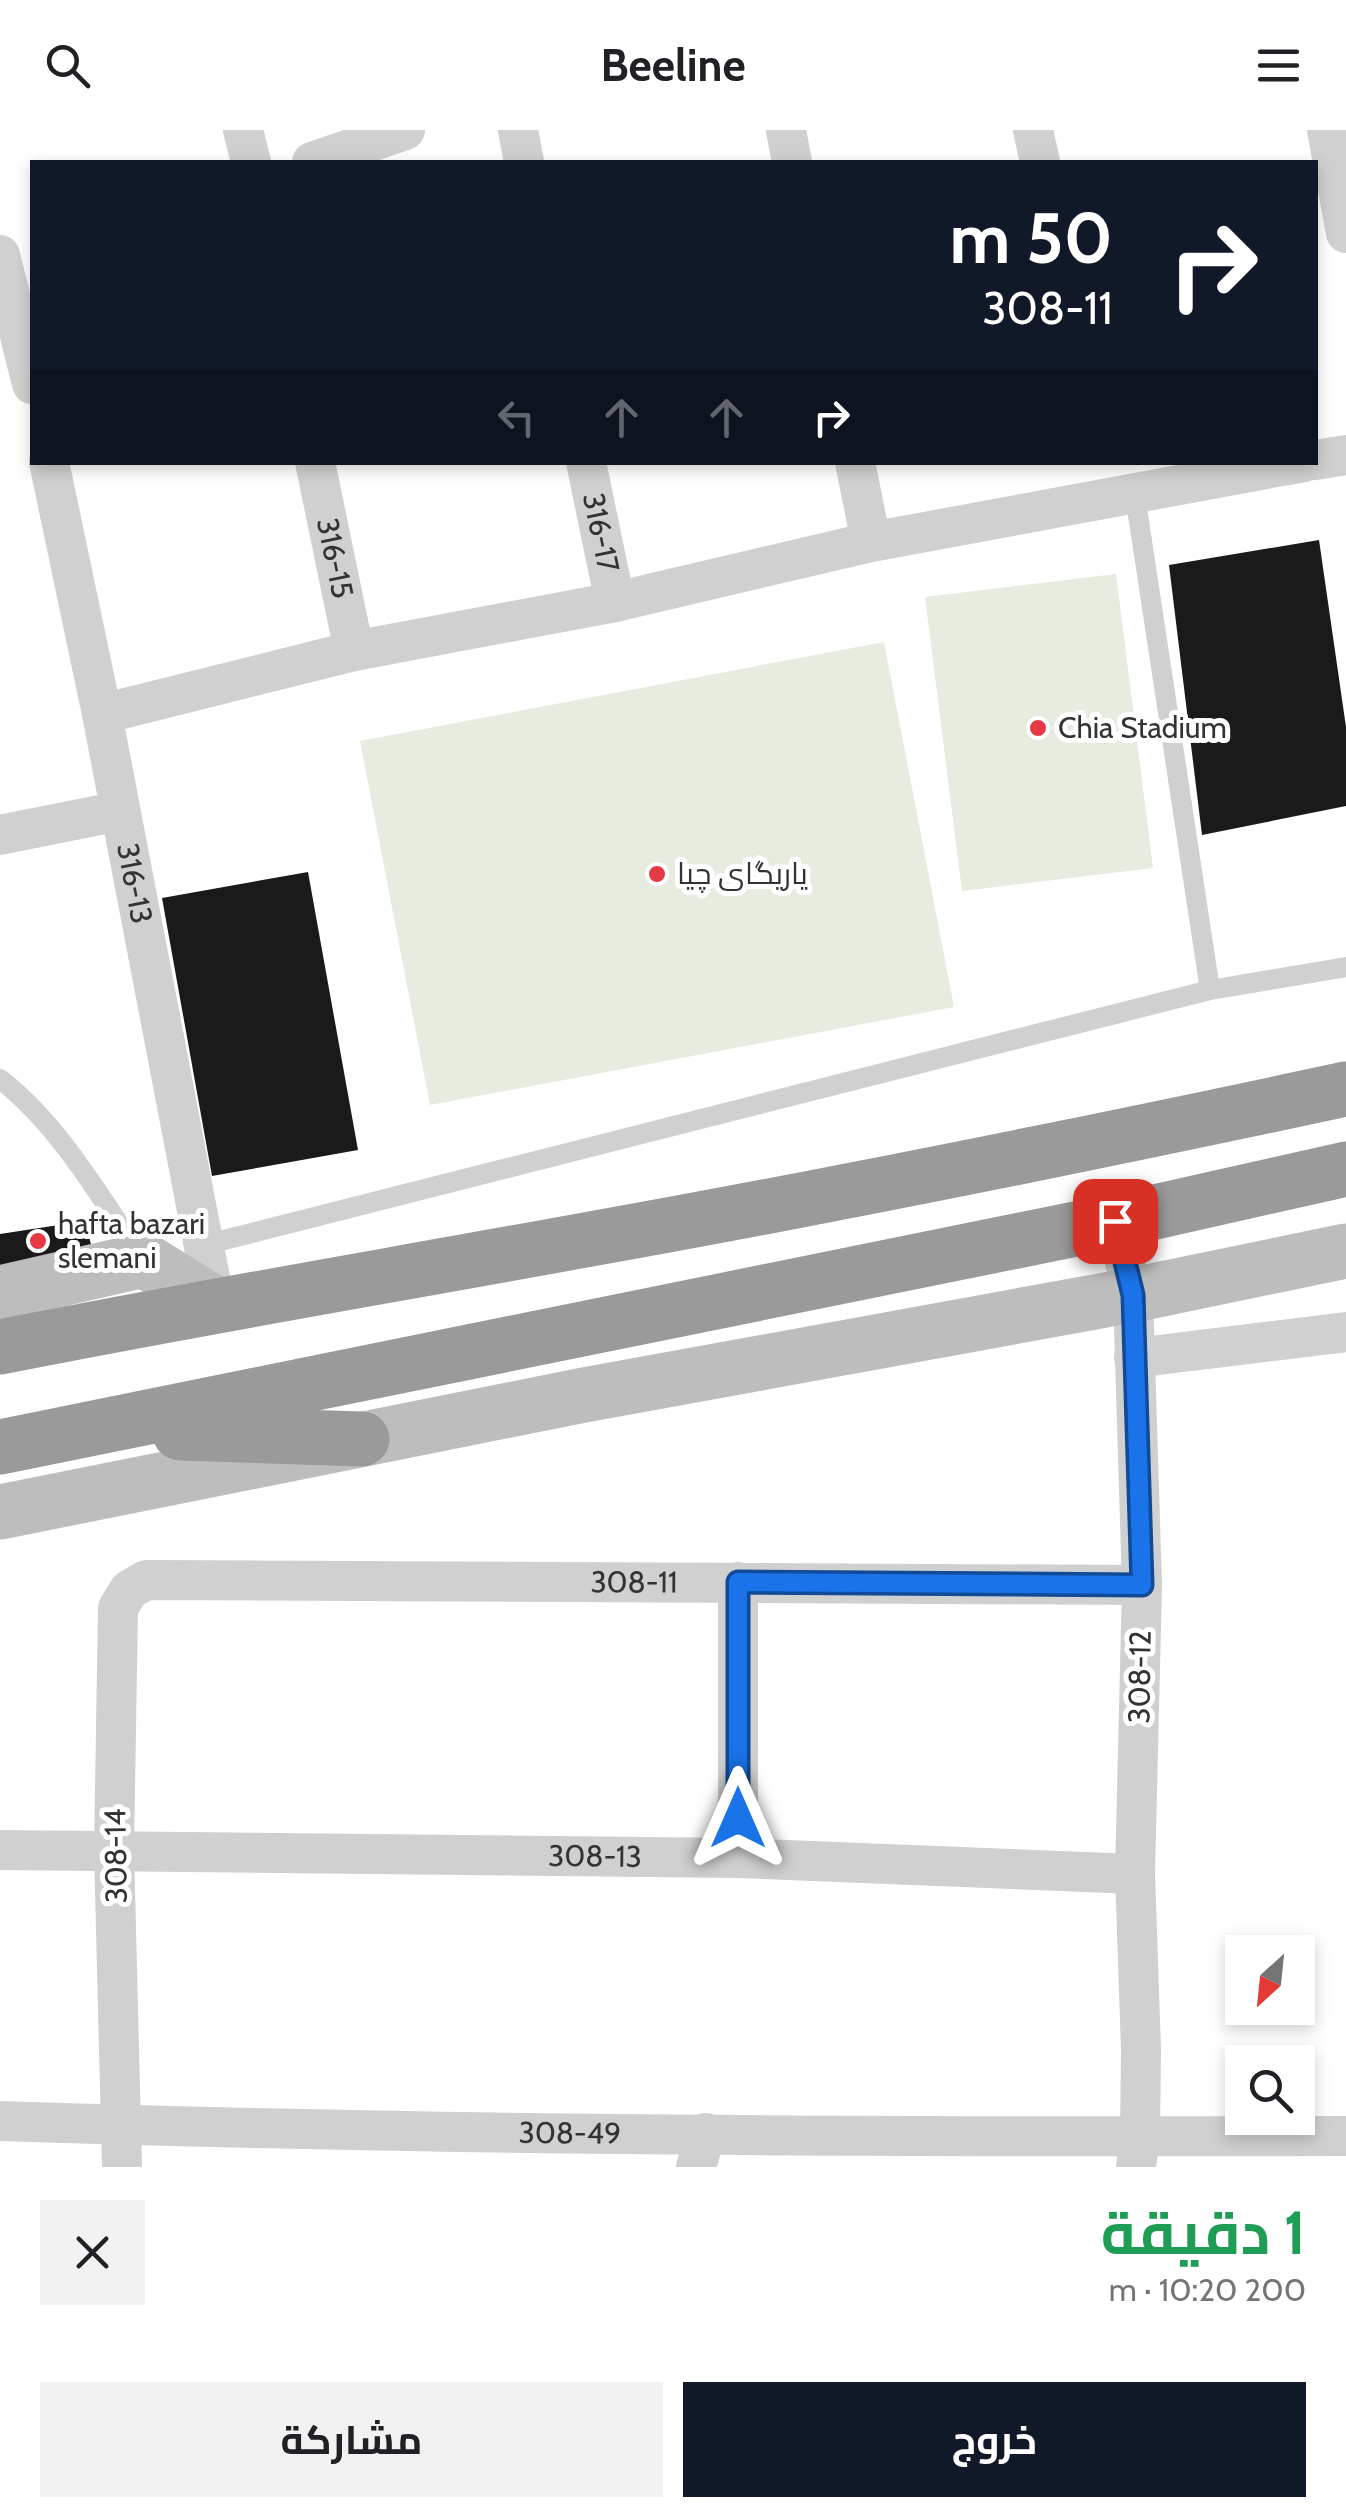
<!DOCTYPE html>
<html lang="ar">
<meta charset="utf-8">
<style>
:root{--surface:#fff;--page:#f2f2f2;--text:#202124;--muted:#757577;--accent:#111827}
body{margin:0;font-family:Cabin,Cairo,sans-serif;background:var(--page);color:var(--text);direction:rtl;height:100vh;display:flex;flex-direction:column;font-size:38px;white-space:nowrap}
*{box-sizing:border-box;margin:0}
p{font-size:32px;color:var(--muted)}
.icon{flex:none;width:55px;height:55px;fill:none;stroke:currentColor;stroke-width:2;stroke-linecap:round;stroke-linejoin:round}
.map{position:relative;height:2037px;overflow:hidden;direction:ltr}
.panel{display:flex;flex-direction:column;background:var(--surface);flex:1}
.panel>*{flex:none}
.hud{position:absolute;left:30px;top:30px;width:1288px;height:305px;border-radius:0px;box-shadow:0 5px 15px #0003;direction:rtl;background:#111827;color:#fff;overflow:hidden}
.needle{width:65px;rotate:207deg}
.buttons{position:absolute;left:1225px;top:1805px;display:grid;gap:20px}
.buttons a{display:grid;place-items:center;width:90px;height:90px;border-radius:0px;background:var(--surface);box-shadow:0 5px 15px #0003;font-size:50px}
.pin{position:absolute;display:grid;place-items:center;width:85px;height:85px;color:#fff;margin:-42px;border-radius:20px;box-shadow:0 5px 15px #0006}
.me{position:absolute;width:110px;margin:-55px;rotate:0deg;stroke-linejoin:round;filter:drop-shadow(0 0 8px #0008)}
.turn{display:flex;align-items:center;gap:35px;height:210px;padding:0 40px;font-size:45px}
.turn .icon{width:130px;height:130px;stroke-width:2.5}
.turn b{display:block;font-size:70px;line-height:85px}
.lanes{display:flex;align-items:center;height:95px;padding:0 40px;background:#0003;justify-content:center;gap:50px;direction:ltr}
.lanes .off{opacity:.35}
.round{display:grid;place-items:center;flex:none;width:105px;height:105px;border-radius:0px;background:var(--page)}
.head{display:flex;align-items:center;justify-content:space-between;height:170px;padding:0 40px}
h1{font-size:60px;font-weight:700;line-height:75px;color:#1e9e55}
.action{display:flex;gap:20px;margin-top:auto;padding:20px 40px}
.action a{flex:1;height:115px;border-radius:0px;background:var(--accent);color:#fff;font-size:40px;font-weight:700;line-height:115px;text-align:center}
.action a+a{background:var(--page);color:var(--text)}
header{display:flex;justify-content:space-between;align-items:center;height:130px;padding:0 40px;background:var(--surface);font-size:45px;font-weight:700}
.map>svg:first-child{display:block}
.green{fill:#e6ecdf}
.building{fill:#1a1a1a}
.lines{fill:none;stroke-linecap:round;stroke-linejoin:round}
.lane{stroke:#d0d0d0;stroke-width:20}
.street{stroke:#d0d0d0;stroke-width:40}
.secondary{stroke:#bdbdbd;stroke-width:55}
.highway{stroke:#9a9a9a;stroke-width:55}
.route-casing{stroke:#114b97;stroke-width:25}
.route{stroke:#1a73e8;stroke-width:18}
.poi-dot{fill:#e63946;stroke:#fff;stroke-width:4}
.labels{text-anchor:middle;stroke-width:10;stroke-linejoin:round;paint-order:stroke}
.street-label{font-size:30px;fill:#333;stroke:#fff}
.poi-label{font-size:30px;fill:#333;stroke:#fff;text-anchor:start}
</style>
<header><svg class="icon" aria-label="menu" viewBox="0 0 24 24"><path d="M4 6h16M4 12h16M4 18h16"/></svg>Beeline<svg class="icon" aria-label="search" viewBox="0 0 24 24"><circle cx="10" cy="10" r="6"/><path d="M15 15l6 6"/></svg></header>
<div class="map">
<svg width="1346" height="2037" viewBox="0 0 1346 2037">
<rect width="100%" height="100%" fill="#fff"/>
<!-- green -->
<path class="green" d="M1116,444L1153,738L962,761L925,467Z
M884,512L954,877L430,975L360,611Z"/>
<!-- building -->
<path class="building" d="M1319,410L1346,597V676L1202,705L1169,435Z
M308,742L358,1020L212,1046L162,768Z
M85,1091L95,1130L0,1145V1104Z"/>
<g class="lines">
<!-- lane -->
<path class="lane" d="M1135,365L1210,860
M0,949C59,995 98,1064 140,1125
M204,1115L1210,860L1346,837"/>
<!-- street -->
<g class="street">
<path d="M243,0L251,32"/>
<path d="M518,0L524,32"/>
<path d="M786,0L792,32"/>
<path d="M1033,0L1040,32"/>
<path d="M1327,0L1346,103"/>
<path d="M312,32L405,0"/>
<path d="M0,125L32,254"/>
<path d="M1315,330L1346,325"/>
<path id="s1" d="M49,332L102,584L215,1174"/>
<path id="s2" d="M315,332L354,521"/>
<path id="s3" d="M586,332L615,472"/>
<path d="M855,332L871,412"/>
<path d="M102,584L354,521L615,472L871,412L1304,332"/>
<path d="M0,705L120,681"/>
<path d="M1115,1091L1133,1165L1142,1455L1135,1744L1141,1920L1140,2006L1136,2037"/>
<path d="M1134,1228L1346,1202"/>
<path id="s4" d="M0,1720L738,1728L1135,1744"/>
<path d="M738,1728V1452"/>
<path id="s5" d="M0,1991C449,2006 897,2007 1346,2006"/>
<path id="s6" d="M122,2037L114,1720L118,1478L129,1460L146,1450L1142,1455"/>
<path d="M696,2037L706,2003"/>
</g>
<!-- secondary -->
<path class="secondary" d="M0,1163L144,1130L215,1174
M0,1382L584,1265L1133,1165L1346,1121"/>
<!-- highway -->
<path class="highway" d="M0,1217C191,1179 382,1147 574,1112C832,1066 1089,1014 1346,959
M180,1303L362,1309
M0,1317L1115,1091L1346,1039"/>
</g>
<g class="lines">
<!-- route casing -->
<g class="route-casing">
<path id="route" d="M738,1688V1452L1142,1455L1133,1165L1115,1091"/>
</g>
<!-- route -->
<use href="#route" class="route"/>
</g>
<!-- markers -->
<g class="poi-dot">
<circle cx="1038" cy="598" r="10"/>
<circle cx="657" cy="744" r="10"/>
<circle cx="38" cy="1111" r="10"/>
</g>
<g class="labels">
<!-- street labels -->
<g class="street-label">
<text dy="10" stroke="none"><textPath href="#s3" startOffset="72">316-17</textPath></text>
<text dy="10" stroke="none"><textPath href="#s2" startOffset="98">316-15</textPath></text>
<text dy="10" stroke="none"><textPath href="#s1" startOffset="430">316-13</textPath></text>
<text dy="10" stroke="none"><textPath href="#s6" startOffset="1088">308-11</textPath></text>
<text transform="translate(1140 1547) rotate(-89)" y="10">308-12</text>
<text transform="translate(116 1726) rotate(-91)" y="10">308-14</text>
<text dy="10" stroke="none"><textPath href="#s4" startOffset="595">308-13</textPath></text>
<text dy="10" stroke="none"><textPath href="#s5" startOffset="570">308-49</textPath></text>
</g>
<!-- poi labels -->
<g class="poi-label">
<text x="1058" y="608">Chia Stadium</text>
<text x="677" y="754">یاریگای چیا</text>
<text x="58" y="1104">hafta bazari<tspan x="58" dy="34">slemani</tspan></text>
</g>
</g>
</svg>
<div class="buttons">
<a><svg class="needle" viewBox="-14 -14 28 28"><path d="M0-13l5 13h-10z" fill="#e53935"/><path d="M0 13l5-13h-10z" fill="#757577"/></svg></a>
<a><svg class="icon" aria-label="search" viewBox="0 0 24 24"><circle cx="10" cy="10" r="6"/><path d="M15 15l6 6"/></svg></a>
</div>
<div class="pin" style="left:1115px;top:1091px;background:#d93025"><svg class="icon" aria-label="arrive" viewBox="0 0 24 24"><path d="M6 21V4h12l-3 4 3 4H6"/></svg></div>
<svg class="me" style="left:738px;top:1688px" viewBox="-20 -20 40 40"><path d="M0-17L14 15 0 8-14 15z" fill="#1a73e8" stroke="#fff" stroke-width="4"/></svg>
<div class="hud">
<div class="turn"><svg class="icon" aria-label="right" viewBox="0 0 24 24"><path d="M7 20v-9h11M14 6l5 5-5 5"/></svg><div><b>50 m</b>308-11</div></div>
<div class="lanes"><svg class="icon off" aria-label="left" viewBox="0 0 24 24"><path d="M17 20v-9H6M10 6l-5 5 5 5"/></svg><svg class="icon off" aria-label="ahead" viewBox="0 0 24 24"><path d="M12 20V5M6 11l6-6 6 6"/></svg><svg class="icon off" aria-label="ahead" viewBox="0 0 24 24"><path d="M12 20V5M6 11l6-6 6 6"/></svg><svg class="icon" aria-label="right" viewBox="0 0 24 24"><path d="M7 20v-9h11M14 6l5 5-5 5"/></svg></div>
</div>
</div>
<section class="panel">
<div class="head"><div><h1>1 دقيقة</h1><p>200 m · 10:20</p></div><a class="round"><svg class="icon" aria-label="close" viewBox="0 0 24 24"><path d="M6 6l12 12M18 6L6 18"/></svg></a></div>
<div class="action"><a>خروج</a><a>مشاركة</a></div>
</section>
